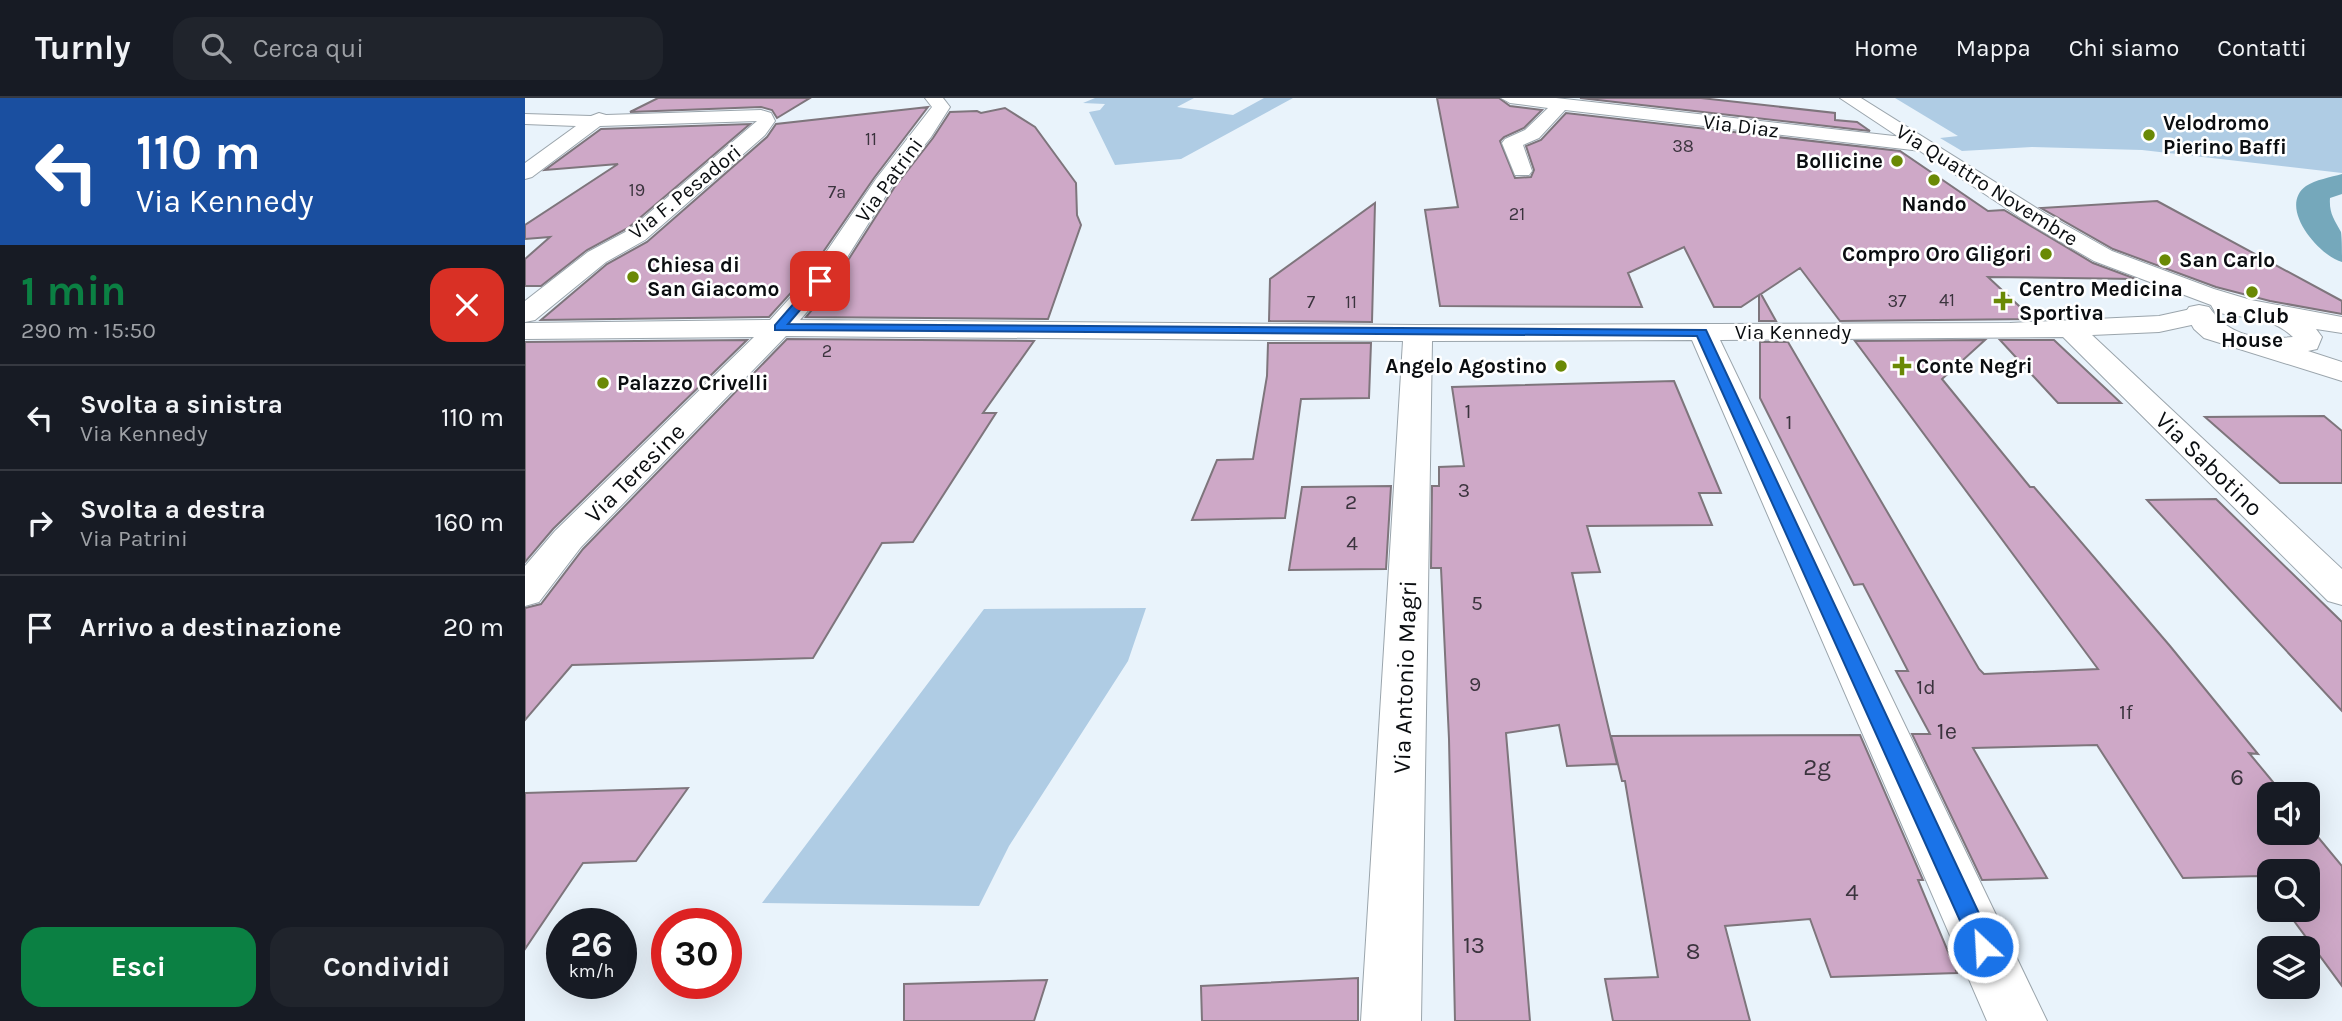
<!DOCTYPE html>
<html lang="it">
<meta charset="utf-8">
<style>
:root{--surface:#171b24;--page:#20242c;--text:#f1f3f6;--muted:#9ea1a6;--line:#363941;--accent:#0b8043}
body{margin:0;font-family:Karla,sans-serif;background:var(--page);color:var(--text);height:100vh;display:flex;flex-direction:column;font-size:26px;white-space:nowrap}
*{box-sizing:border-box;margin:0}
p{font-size:23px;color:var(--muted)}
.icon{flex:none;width:38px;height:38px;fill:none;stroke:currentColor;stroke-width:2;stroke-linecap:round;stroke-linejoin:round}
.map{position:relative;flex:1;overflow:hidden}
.details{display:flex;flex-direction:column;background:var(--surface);width:525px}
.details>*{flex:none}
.hud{background:#1a4fa0;color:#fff;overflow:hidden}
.buttons{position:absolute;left:1732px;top:684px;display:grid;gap:14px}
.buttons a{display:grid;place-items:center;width:63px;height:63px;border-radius:14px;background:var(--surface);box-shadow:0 7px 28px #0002;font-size:35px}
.speed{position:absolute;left:21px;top:810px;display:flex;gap:14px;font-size:35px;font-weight:700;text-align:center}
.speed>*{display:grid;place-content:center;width:91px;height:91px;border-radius:50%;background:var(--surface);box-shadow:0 7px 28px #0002;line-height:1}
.speed small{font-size:18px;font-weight:400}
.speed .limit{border:10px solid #d22;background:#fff;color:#111}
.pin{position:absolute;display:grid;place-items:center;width:60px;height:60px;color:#fff;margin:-30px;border-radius:14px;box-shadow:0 4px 10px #0006}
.me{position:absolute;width:77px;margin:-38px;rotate:335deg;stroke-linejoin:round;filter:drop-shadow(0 0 5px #0008)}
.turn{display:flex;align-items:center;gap:24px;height:147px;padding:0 21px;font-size:32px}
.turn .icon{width:91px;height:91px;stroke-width:2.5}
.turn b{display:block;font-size:49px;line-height:60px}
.round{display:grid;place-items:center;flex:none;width:74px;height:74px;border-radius:21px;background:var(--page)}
.headline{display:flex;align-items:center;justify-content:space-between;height:119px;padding:0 21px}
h1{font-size:42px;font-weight:700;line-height:52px;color:var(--accent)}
.button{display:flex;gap:14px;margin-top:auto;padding:14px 21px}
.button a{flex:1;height:80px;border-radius:21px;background:var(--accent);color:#fff;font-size:28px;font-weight:700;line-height:80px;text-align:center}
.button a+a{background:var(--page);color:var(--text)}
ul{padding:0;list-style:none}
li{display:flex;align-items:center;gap:21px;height:105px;padding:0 21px;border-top:2px solid var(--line)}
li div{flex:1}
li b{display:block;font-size:26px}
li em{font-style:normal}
header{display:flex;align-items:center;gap:42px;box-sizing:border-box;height:98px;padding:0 35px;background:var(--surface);border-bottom:2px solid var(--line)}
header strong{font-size:33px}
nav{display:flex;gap:38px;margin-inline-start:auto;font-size:24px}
.search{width:490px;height:63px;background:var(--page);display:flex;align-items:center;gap:18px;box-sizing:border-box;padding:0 24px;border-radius:21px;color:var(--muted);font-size:26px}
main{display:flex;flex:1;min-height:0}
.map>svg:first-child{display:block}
.green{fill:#afcce4}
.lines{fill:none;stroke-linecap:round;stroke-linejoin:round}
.canal{fill:#75a8bb;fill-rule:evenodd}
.building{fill:#cea8c7;stroke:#7e757c;stroke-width:2}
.minor-casing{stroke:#9ba5ac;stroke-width:2}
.tertiary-casing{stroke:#9ba5ac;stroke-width:2}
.minor{fill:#fff;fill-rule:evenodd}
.tertiary{fill:#fff;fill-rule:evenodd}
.route{fill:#1a73e8;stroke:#114b97;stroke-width:2}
.poi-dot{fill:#6a8905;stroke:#fff;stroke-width:2.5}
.labels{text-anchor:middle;stroke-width:5;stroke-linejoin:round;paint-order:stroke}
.far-number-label{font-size:18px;fill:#3b343e}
.far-poi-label{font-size:21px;font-weight:bold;fill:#0a0d10;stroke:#fff;text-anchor:start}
.far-street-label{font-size:21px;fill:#0a0d10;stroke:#fff}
.number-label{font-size:21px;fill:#3b343e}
.street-label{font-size:24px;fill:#0a0d10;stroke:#fff}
.near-number-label{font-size:24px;fill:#3b343e}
</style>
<header>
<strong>Turnly</strong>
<div class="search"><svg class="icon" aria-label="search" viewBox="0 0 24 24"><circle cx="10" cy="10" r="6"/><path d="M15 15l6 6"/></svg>Cerca qui</div>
<nav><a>Home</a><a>Mappa</a><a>Chi siamo</a><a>Contatti</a></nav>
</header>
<main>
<section class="details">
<div class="hud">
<div class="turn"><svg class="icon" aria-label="left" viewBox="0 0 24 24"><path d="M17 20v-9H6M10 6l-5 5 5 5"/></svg><div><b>110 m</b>Via Kennedy</div></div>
</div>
<div class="headline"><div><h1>1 min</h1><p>290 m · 15:50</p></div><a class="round" style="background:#d93025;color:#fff"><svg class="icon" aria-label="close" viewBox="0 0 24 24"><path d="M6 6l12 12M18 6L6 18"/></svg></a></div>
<ul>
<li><svg class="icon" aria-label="left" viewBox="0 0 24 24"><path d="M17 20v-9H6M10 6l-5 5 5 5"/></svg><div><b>Svolta a sinistra</b><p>Via Kennedy</p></div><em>110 m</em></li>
<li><svg class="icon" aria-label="right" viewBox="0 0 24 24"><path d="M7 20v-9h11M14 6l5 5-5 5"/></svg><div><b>Svolta a destra</b><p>Via Patrini</p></div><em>160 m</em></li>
<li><svg class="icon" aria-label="arrive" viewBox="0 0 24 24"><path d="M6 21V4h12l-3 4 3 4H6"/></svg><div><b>Arrivo a destinazione</b></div><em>20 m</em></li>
</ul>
<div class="button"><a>Esci</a><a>Condividi</a></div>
</section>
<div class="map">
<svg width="1817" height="923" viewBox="0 0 1817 923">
<rect width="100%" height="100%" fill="#e9f3fb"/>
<!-- green -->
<path class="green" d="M570,0H669L652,9L708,17L739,0H768L656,61L590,67L564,14L575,12L580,6L558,5Z
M1370,0H1817V75L1617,52L1507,49L1437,53L1415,40L1433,38Z
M621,510L603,563L484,748L454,808L237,805L459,511Z"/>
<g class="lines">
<!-- canal -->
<path class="canal" d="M1817,76V96L1805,100C1804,115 1809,121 1816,134C1817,141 1817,155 1817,164C1794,158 1752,109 1781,88C1790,82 1806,79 1817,76Z"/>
</g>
<!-- building -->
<path class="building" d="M133,0H285L252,20L247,12L236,9L105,14Z
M912,0H974L985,8L1017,12L999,30L979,39L975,43L990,80L1006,79L1009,72L1001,48L1016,42L1041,15L1375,53L1463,113L1479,112L1568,165L1611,181L1463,179L1508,221L1315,223L1275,170L1236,196L1251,223H1234V197L1216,209H1189L1159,149L1103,175L1117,209L915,208L900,112L933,109Z
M1055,0H1176L1310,15V22L1332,24L1345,33Z
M403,9L349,80L283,176L244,219L16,222L82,166L122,144L242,39L251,26Z
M480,10L510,29L551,85L552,117L556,127L523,221L281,219L306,189L369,90L408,40L425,14L452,13L456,15Z
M225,26L103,130L62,152L16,188H0V161L25,139L0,141V127L93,66L20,72L76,31Z
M1632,103L1817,203V216L1745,203L1691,189L1588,151L1516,110Z
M850,105L847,224L744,223L745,181Z
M262,241L509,243L458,315H471L388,444L357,445L288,560L47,567L0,622V510L16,506L58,451Z
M222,242L28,431L0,464V244Z
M1460,242L1417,281L1505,389H1509L1645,548L1733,656L1724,655L1758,696H1745V735H1783V727L1817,768V888L1761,812H1783V774H1745V790L1736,778L1658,780L1572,647L1448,650L1522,780L1457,782L1387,636H1405L1371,573H1383L1338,486L1329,487L1235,300V244H1263L1454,571L1459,576L1573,571L1330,243Z
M1475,242H1529L1596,305H1533Z
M743,245H846L844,300L776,301L760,420L667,422L692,362L728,361L742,278Z
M1149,283L1196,395H1174L1187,427L1062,428L1075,474L1047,475L1092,666L1042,668L1034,627L981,635L1005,923H930L924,641L916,470H906L907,388H914V369L939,368L927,289Z
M1799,318L1817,333V385H1755L1680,319Z
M866,388L861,471L764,472L777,389Z
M1691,401L1817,524V613L1622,402Z
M1335,637L1398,782H1393L1432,875L1306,879L1285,821L1200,828L1225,923H1088L1080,881L1133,879L1100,683H1097L1086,638Z
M163,690L111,763L58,765L0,851V695Z
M833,880V923H677L676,888Z
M522,882L509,923H379V886Z"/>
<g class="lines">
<!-- minor casing -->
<g class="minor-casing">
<path id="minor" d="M400,0H418L425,9L406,39L367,88L304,188L275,222L893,227L1485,225L1634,218L1675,209L1685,211L1689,217L1685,223L1634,234L1567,237L1817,471V507L1803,503L1538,239L1195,242L1522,923H1462L1167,242L907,243L896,923H836L878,243L261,238L56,449L14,504L0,508V468L30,433L229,239L0,241V225L245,222L285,178L351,81L407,9Z
M976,0H1031L1396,41L1406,47L1396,53L1040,12L1014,40L998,47L1007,73L1004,77H990L977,45L980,41L1000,32L1023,10L985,5Z
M236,12L246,15L250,23L240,37L120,142L81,164L10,222L0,224V203L63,154L104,132L232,23L75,28L7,79L0,81V65L51,28L0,26V16L66,18L74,15L81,17Z"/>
</g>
<!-- tertiary casing -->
<g class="tertiary-casing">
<path id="tertiary" d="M1315,0H1336L1521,116L1587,153L1689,191L1726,202L1817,219V235L1791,231L1797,239L1792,251L1783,253L1817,264V283L1679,240L1669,231L1660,215L1664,209L1674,207L1684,209C1704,239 1734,242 1768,239C1745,217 1718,221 1690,214L1686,207L1569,163L1505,126Z"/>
</g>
<!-- minor -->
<use href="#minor" class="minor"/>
<!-- tertiary -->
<use href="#tertiary" class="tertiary"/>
</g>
<!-- route -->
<path class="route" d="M291,180L300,183L263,226L1181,232L1466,841L1470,849L1466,856L1458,860L1450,856L1172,238L250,232V227Z"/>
<!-- markers -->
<g class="poi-dot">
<circle cx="1624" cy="37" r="7"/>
<circle cx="1372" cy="63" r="7"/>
<circle cx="1409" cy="82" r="7"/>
<circle cx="1521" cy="156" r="7"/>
<circle cx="1640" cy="162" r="7"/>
<circle cx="108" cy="179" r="7"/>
<circle cx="1727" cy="194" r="7"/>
<path d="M1474.5 192.5h7v7h7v7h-7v7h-7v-7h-7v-7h7z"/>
<circle cx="1036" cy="268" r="7"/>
<path d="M1373.5 257.5h7v7h7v7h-7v7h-7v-7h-7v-7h7z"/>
<circle cx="78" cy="285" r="7"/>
</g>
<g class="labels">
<!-- far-number labels -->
<g class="far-number-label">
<text x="346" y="47">11</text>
<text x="1158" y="54">38</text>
<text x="112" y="98">19</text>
<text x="312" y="100">7a</text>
<text x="992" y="122">21</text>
<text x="1422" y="208">41</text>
<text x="1372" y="209">37</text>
<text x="786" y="210">7</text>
<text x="826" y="210">11</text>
<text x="302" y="259">2</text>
</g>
<!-- far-poi labels -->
<g class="far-poi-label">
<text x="1638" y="32">Velodromo<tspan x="1638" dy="24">Pierino Baffi</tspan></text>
<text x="1358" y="70" text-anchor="end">Bollicine</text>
<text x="1409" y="113" text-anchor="middle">Nando</text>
<text x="1507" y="163" text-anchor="end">Compro Oro Gligori</text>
<text x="1654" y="169">San Carlo</text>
<text x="122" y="174">Chiesa di<tspan x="122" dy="24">San Giacomo</tspan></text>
<text x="1494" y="198">Centro Medicina<tspan x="1494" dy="24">Sportiva</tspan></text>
<text x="1727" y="225" text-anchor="middle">La Club<tspan x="1727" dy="24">House</tspan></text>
<text x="1022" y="275" text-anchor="end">Angelo Agostino</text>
<text x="1391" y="275">Conte Negri</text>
<text x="92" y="292">Palazzo Crivelli</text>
</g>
<!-- far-street labels -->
<g class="far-street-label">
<text transform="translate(1216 28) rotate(7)" y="7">Via Diaz</text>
<text transform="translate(364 82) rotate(-54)" y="7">Via Patrini</text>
<text transform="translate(1462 87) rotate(32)" y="7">Via Quattro Novembre</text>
<text transform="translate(160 94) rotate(-39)" y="7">Via F. Pesadori</text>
<text x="1268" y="241">Via Kennedy</text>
</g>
<!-- number labels -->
<g class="number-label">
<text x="943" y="320">1</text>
<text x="1264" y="331">1</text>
<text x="939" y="399">3</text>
<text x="826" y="411">2</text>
<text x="827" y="452">4</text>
<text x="952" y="512">5</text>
<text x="950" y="593">9</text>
<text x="1401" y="596">1d</text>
<text x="1601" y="621">1f</text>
</g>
<!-- street labels -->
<g class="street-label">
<text transform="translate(1684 366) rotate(44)" y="8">Via Sabotino</text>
<text transform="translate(110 375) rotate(-45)" y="8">Via Teresine</text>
<text transform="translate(880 579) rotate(-88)" y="8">Via Antonio Magri</text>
</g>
<!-- near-number labels -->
<g class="near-number-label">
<text x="1422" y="641">1e</text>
<text x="1292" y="677">2g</text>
<text x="1712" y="687">6</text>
<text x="1327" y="802">4</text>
<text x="949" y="855">13</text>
<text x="1168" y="861">8</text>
</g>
</g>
</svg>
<div class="buttons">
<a><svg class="icon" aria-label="sound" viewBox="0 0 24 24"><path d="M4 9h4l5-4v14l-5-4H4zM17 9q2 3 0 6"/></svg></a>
<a><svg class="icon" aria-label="search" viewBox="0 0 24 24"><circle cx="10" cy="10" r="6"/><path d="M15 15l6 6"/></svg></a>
<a><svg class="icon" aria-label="layers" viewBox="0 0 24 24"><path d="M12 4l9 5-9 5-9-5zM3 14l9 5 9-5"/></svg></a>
</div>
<div class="speed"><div>26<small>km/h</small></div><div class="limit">30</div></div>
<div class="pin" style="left:295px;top:183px;background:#d93025"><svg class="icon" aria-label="arrive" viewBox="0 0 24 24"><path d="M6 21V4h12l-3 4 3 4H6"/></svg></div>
<svg class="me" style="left:1458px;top:849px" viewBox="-20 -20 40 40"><circle r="17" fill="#1a73e8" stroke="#fff" stroke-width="3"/><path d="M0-11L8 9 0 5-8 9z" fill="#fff"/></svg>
</div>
</main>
